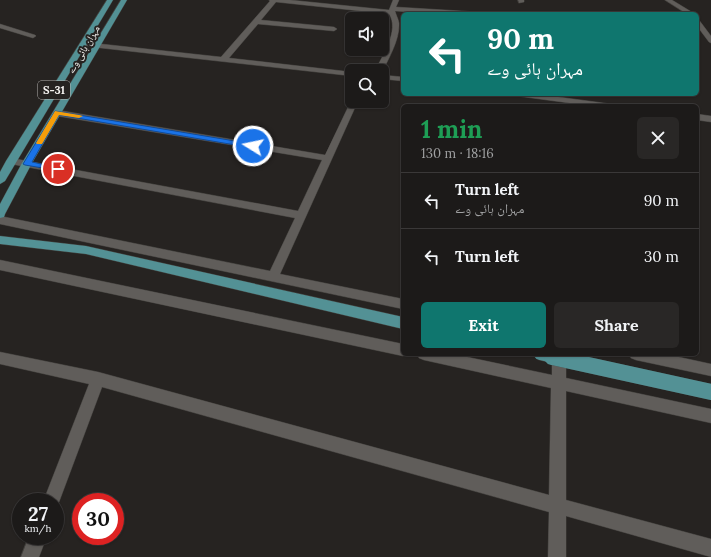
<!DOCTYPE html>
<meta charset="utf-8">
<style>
:root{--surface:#1c1a19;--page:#292726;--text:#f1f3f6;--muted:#a0a1a2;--line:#3a3838;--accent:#0f766e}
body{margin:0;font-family:Lora,"Noto Naskh Arabic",serif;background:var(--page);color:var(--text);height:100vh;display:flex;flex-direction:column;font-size:15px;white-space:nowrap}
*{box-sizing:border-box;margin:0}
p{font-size:13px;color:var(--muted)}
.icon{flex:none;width:22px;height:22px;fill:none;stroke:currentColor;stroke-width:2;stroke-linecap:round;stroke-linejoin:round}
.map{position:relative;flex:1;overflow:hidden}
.panel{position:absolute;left:401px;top:104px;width:298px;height:252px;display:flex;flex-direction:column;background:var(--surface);border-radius:6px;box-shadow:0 1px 3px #0004,0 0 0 1px var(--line)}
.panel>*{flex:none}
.hud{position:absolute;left:401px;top:12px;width:298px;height:84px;border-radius:6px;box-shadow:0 1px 3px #0004,0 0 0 1px var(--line);background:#0f766e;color:#fff;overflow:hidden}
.buttons{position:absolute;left:345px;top:12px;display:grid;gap:8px}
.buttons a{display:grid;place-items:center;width:44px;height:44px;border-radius:6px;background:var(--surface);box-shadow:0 1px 3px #0004,0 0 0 1px var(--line);font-size:20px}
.speed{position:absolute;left:12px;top:493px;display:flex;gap:8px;font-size:20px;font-weight:700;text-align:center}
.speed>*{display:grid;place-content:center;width:52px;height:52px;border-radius:50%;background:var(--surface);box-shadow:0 1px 3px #0004,0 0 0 1px var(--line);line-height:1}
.speed small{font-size:10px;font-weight:400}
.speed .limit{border:6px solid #d22;background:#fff;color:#111}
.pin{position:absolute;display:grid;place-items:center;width:34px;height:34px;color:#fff;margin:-17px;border:2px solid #fff;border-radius:50%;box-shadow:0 1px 4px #0007}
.me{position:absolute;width:44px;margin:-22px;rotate:280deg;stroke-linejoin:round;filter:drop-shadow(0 0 3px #0008)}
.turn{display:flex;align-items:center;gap:14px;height:84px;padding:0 20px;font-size:18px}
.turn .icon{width:52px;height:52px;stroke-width:2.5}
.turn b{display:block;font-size:28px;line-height:34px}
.round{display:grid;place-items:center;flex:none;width:42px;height:42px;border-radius:6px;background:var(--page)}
.overview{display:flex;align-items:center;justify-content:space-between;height:68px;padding:0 20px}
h1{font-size:24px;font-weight:700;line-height:30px;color:#1e9e55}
.cta{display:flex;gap:8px;margin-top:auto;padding:8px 20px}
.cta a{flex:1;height:46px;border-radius:6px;background:var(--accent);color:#fff;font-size:16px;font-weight:700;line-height:46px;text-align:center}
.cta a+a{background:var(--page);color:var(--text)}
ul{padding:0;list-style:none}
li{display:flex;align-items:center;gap:12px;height:56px;padding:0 20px;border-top:1px solid var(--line)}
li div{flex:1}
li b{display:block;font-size:15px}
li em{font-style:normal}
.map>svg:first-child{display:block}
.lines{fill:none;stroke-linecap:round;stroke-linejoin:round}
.minor-casing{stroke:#42403d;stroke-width:1}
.major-casing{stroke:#42403d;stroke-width:1}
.minor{fill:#605d5a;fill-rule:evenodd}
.major{fill:#539195;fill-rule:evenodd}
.major-bridge-far1-casing{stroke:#42403d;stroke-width:13;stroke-linecap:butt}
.major-bridge-casing{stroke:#42403d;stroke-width:16;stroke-linecap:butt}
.major-bridge-far1{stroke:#539195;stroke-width:12}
.major-bridge{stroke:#539195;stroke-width:16}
.route{fill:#1a73e8;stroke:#114b97}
.slow{fill:#f59e0b}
.labels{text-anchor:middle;stroke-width:4;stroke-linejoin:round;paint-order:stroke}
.far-street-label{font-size:10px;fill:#f5f3f1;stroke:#262321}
.shield{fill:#262321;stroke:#b7b5b3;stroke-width:1}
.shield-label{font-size:11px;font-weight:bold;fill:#f5f3f1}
</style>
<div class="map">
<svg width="711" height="557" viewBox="0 0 711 557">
<rect width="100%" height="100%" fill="#262321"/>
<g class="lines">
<!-- minor casing -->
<g class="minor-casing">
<path id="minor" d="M269,0H290L389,10L393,0H399L396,7L478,12L481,14H445L395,11C396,15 398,18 399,23C400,39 389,58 382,72L375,71C382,56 400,30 389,14L276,2L261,20L334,27L337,29L334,31L258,24L229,58L352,72V76L83,46L79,44L83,42L221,57L270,1Z
M518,0H524V2L519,3Z
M665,0H672L695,14H687Z
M697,19L699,20L711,36V43L709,42L697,26Z
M0,24L35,35L36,36L33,38L0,28Z
M382,75L403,77V81L382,79Z
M513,94H536L611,104L615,106H592L517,96Z
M352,99V101H358L280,274L403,299V309L0,224V216L270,271L295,218L11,164L6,161L11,158L298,211L322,160L57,116L53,113L57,110L325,155Z
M697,114L711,116V122L697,120Z
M0,260L403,344V354H408L403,356L0,270Z
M0,352L98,372L549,495L551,388L424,360L419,358L417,354H453L552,375V354H566V378L711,409V423L566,391V500L711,539V557L566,516V557H548L549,512L102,387L59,502L55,509V502H43L89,384L0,364Z
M629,354H665L711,364V376L636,360L631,358Z
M29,536H47L39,557H21Z"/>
</g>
<!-- major casing -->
<g class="major-casing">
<path id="major" d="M107,0H113L5,181L0,184V172L6,161Z
M121,0H127L32,163L5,214L4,217L0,218V204L22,163Z
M0,236L86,246L403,317V329L86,254L0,244Z"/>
</g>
<!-- minor -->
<use href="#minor" class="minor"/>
<!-- major -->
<use href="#major" class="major"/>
<!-- major-bridge-far1 casing -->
<g class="major-bridge-far1-casing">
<path id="major-bridge-far1" d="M540,354L557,358"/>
</g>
<!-- major-bridge casing -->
<g class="major-bridge-casing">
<path id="major-bridge" d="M552,357L711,392"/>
</g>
<!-- major-bridge-far1 -->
<use href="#major-bridge-far1" class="major-bridge-far1"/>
<!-- major-bridge -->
<use href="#major-bridge" class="major-bridge"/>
</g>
<!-- route -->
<path class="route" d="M55,111L253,144L256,146L253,148L59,115L32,162L60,168V171L25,165L23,164Z"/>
<!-- slow -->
<path class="slow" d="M55,111L79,115L83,116L79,118L59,115L42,144H37L36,143Z"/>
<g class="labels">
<!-- far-street labels -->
<g class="far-street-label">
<text transform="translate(83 49) rotate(-59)" y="4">مہران ہائی وے</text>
</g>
<!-- shield labels -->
<rect class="shield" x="38" y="81" width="32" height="18" rx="3"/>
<g class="shield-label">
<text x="54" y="94">S-31</text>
</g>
</g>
</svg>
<div class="buttons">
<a><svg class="icon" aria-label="sound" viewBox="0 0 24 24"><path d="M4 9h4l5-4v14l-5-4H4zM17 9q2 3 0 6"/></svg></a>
<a><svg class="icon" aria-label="search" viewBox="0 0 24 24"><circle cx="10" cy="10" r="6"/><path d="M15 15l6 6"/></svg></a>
</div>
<div class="speed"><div>27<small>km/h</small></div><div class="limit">30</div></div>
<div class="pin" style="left:58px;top:169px;background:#d93025"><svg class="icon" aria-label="arrive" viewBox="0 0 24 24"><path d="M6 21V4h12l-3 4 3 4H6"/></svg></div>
<svg class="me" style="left:253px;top:146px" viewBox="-20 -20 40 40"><circle r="17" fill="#1a73e8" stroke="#fff" stroke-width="3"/><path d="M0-11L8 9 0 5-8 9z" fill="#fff"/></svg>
<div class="hud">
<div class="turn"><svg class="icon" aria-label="left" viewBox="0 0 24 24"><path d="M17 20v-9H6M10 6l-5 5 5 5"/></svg><div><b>90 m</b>مہران ہائی وے</div></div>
</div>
<section class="panel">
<div class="overview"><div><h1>1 min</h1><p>130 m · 18:16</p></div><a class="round"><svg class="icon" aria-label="close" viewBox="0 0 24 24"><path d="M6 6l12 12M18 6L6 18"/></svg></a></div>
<ul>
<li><svg class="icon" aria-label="left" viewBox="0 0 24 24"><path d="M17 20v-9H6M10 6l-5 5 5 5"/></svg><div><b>Turn left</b><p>مہران ہائی وے</p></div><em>90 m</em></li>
<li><svg class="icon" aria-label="left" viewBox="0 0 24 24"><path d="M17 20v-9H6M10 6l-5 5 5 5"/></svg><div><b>Turn left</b></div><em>30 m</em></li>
</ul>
<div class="cta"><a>Exit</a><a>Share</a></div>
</section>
</div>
